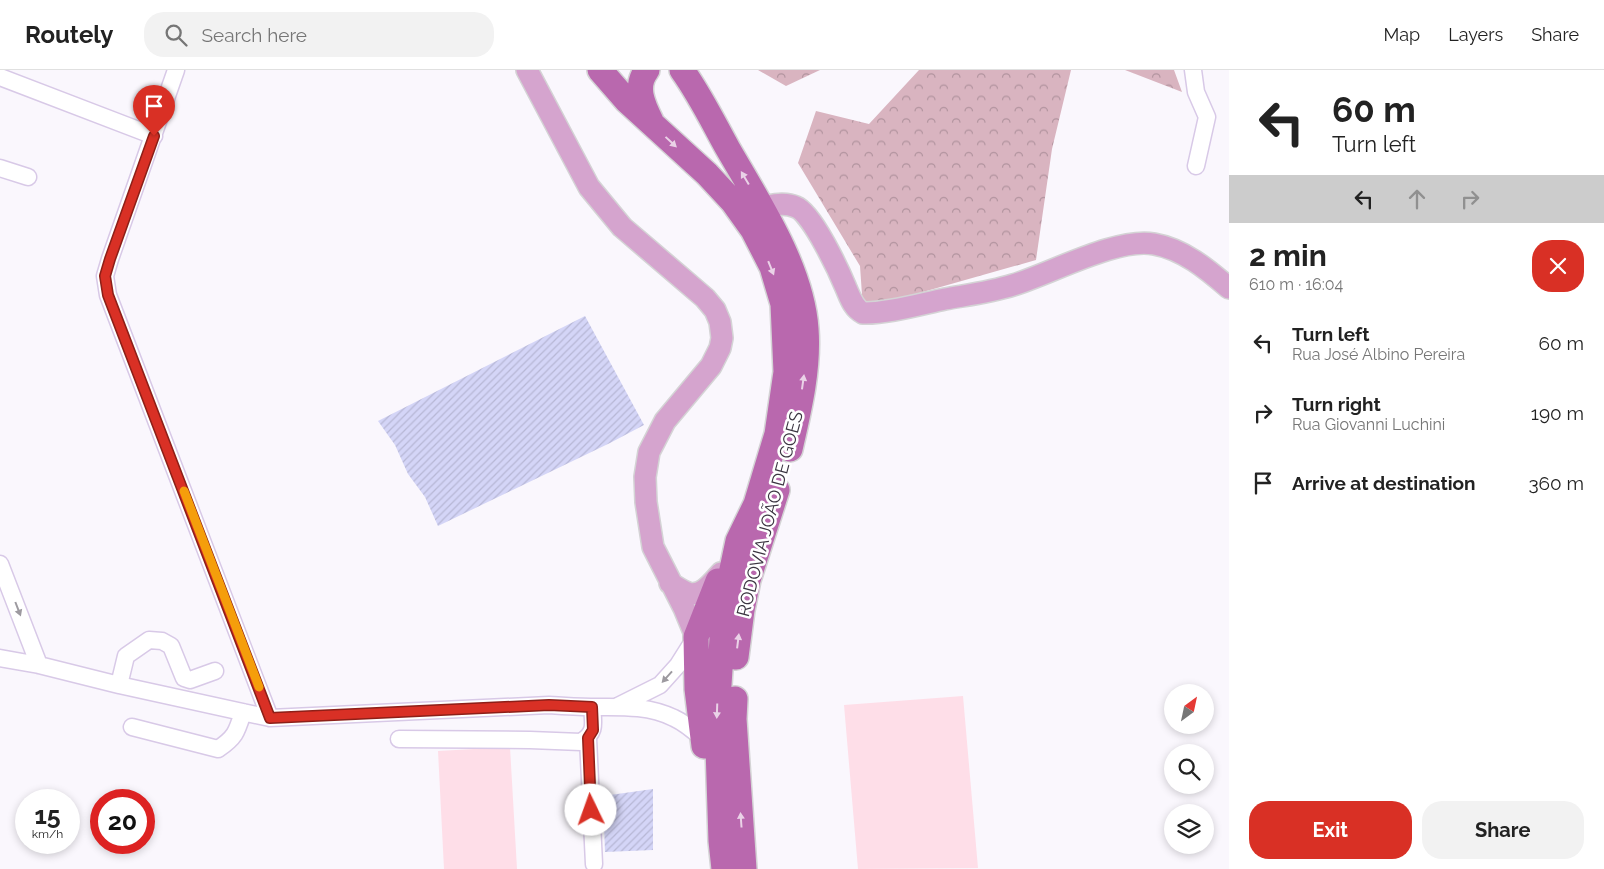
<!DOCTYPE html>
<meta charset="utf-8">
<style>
:root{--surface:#fff;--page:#f2f2f2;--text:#222;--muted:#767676;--line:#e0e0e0;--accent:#d93025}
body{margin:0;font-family:Raleway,sans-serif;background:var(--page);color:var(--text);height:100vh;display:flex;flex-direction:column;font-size:19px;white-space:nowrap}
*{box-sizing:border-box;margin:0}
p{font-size:16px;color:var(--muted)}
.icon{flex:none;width:28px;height:28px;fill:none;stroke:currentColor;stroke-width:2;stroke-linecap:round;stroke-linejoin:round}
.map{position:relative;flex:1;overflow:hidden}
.details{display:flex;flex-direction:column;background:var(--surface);width:375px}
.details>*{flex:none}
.top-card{background:#fff;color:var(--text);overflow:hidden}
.needle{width:32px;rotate:33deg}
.fabs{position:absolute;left:1164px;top:614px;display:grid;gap:10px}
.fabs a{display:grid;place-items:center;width:50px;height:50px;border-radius:50%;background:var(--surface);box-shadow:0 2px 8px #0003;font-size:25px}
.speed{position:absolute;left:15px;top:719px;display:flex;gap:10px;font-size:25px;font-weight:700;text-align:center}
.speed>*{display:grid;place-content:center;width:65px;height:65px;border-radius:50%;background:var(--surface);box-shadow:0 2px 8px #0003;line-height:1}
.speed small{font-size:12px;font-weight:400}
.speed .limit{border:8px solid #d22;background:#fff;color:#111}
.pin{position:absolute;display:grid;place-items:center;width:42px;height:42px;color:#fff;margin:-51px -21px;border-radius:50% 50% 50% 0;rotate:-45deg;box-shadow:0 0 5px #0007}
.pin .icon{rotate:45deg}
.me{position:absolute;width:55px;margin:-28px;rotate:357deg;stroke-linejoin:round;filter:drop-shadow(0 0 4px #0008)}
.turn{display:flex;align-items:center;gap:18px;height:105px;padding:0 20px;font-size:22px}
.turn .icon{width:65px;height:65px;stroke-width:2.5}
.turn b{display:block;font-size:35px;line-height:42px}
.lanes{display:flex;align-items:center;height:48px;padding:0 20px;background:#0003;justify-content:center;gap:25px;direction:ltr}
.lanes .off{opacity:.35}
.round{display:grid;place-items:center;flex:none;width:52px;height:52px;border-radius:20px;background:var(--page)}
.headline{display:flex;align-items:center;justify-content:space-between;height:85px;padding:0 20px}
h1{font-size:30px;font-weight:700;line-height:38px}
.primary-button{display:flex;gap:10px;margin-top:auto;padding:10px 20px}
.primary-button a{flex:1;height:58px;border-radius:20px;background:var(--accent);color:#fff;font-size:20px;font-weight:700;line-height:58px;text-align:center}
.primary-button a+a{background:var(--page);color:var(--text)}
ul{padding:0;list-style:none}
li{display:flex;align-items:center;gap:15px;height:70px;padding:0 20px}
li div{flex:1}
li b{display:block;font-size:19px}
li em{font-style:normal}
header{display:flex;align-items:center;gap:30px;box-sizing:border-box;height:70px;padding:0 25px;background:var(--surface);border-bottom:1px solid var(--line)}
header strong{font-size:24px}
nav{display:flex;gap:28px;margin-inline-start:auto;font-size:18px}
.search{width:350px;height:45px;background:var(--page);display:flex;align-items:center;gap:12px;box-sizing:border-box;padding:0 18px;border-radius:20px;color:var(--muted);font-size:19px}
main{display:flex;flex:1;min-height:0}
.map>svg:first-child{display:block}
.grass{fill:#fedee8}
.forest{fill:url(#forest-crowns)}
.building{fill:url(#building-hatch)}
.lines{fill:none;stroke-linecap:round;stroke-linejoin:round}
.minor-casing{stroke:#d8c9e7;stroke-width:19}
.major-casing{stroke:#d4d3d5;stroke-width:24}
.highway-casing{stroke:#d4d3d5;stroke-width:28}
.minor{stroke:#fff;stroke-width:16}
.major{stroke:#d5a4ce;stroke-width:21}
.highway{stroke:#b968ae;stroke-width:25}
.oneway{fill:#ead2e7}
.oneway2{fill:#9d9aa0}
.route-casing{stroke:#8d1f18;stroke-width:12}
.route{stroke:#d93025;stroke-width:9}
.slow{stroke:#f59e0b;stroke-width:9}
.labels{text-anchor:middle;stroke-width:5;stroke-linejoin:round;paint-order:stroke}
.street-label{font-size:18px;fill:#3b3541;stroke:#fff}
</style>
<header>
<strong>Routely</strong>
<div class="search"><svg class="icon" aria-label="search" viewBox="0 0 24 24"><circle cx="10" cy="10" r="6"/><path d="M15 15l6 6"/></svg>Search here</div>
<nav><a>Map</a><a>Layers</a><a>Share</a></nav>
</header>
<main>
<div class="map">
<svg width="1229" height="799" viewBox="0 0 1229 799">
<defs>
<pattern id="forest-crowns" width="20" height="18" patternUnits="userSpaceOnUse" patternTransform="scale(1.25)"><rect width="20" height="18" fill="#d9b4c0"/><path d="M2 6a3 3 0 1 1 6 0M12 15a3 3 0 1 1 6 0" fill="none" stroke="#b1939e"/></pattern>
<pattern id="building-hatch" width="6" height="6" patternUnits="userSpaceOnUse" patternTransform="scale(1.25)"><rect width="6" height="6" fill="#d4d5f7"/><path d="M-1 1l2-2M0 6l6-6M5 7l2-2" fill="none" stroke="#b7b7d5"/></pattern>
</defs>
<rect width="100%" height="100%" fill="#faf7fd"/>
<!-- grass -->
<path class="grass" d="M963,626L978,798L858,799L844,635Z
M510,677L517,799H444L438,681Z"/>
<!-- forest -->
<path class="forest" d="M758,0H820L786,16Z
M919,0H1071L1052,79L1036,190L863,239L860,196L798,93L816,41L869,54Z
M1125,0H1174L1182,22Z"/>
<!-- building -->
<path class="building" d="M585,246L644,355L610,373L438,456L425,427L408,404L395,375L378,351Z
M653,719V780L605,782L603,726Z"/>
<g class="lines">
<!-- minor casing -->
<g class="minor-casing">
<path id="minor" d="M176,0L110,189L105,206L108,225L270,648
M1193,0L1196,22L1207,47L1196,96
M0,7L154,66
M0,98L28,107
M0,494L39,595
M0,588L39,595L119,615L270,648L549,635C563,636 577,637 591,637C619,637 648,635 674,648C685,653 693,660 702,668
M119,615L126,586L149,570L162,571L171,576L184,608L190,610L215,601
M618,636L660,615L678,595L695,568
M132,657L218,679C236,667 237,661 243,642
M588,668L594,794
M399,669L530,670L581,672C597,662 593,653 592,637"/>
</g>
<!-- major casing -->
<g class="major-casing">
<path id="major" d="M527,0L589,117L622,157L705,228L715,240L720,252L722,268L720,278L711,296L665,351L649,382L645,407L646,432L653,477L684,538L696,567
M762,137C774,135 785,132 796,137C812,143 839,201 846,218C850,227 853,238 863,243C886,244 921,234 945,229C967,225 991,222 1013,215C1050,204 1117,167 1154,174C1183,179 1207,199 1229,218
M670,513C675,516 682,521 688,523C702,527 712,513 721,503"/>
</g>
<!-- highway casing -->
<g class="highway-casing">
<path id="highway" d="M600,0L627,31L707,104L733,132L753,160L772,197L783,234L786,302L777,364L756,434L738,471L724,537L717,646L721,771L724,799
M647,0C634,16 643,35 651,51
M682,0C700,25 713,52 728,79C758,131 802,198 806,259C809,299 799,340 790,379
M736,587L742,540L748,510L777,420
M735,629L734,649L744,799
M704,676L697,619L696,567L718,511"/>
</g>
<!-- minor -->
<use href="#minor" class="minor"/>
<!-- major -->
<use href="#major" class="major"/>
<!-- highway -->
<use href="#highway" class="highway"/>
</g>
<!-- one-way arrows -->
<defs><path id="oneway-solid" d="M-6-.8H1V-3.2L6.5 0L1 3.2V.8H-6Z" transform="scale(1.25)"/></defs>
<g class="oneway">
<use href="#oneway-solid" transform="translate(671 72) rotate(43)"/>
<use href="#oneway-solid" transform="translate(745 108) rotate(-121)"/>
<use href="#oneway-solid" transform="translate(771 198) rotate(68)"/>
<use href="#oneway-solid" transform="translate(803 312) rotate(-82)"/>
<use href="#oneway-solid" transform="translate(738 571) rotate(-83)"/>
<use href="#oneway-solid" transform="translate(717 641) rotate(92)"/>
<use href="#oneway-solid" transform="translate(741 750) rotate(-94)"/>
</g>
<g class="oneway2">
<use href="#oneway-solid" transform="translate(18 539) rotate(69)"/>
<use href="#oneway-solid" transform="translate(667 607) rotate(132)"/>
</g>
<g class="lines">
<!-- route casing -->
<g class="route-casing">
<path id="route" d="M154,66L110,189L105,206L108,225L270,648L549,635L592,637L593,660L588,668L591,740"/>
</g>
<!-- route -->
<use href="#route" class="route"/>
<!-- slow -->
<path class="slow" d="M184,421L259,617"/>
</g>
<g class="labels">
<!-- street labels -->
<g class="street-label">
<text transform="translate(770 444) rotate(-75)" y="6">RODOVIA JOÃO DE GOES</text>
</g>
</g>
</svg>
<div class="fabs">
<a><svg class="needle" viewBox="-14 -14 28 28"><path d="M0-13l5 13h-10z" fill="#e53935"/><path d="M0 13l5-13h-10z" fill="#767676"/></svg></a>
<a><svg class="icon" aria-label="search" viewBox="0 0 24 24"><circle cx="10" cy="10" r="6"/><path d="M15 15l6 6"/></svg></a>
<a><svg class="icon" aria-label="layers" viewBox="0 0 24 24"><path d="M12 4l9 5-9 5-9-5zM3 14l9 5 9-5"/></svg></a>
</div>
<div class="speed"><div>15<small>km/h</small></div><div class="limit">20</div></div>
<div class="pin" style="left:154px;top:66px;background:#d93025"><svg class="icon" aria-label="arrive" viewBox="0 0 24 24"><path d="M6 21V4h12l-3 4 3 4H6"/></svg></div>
<svg class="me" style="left:591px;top:740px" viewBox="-20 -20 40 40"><circle r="19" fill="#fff"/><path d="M0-13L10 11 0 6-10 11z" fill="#d93025"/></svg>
</div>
<section class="details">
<div class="top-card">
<div class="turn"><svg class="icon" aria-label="left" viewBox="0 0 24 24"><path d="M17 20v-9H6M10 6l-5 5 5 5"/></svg><div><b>60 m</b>Turn left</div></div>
<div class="lanes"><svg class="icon" aria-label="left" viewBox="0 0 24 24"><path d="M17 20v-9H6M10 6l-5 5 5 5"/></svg><svg class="icon off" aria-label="ahead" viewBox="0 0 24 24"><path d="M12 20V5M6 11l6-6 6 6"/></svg><svg class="icon off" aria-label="right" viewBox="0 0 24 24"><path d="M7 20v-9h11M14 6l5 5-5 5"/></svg></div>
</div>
<div class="headline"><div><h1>2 min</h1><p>610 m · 16:04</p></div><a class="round" style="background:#d93025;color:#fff"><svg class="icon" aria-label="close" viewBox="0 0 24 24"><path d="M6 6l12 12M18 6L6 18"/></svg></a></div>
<ul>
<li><svg class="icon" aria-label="left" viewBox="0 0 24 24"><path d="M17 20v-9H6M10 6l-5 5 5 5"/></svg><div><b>Turn left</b><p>Rua José Albino Pereira</p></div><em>60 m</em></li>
<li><svg class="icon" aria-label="right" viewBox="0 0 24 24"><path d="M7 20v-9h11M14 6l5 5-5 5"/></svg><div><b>Turn right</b><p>Rua Giovanni Luchini</p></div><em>190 m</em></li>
<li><svg class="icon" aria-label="arrive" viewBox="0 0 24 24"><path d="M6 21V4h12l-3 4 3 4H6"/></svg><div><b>Arrive at destination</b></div><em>360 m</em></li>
</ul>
<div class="primary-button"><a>Exit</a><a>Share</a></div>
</section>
</main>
